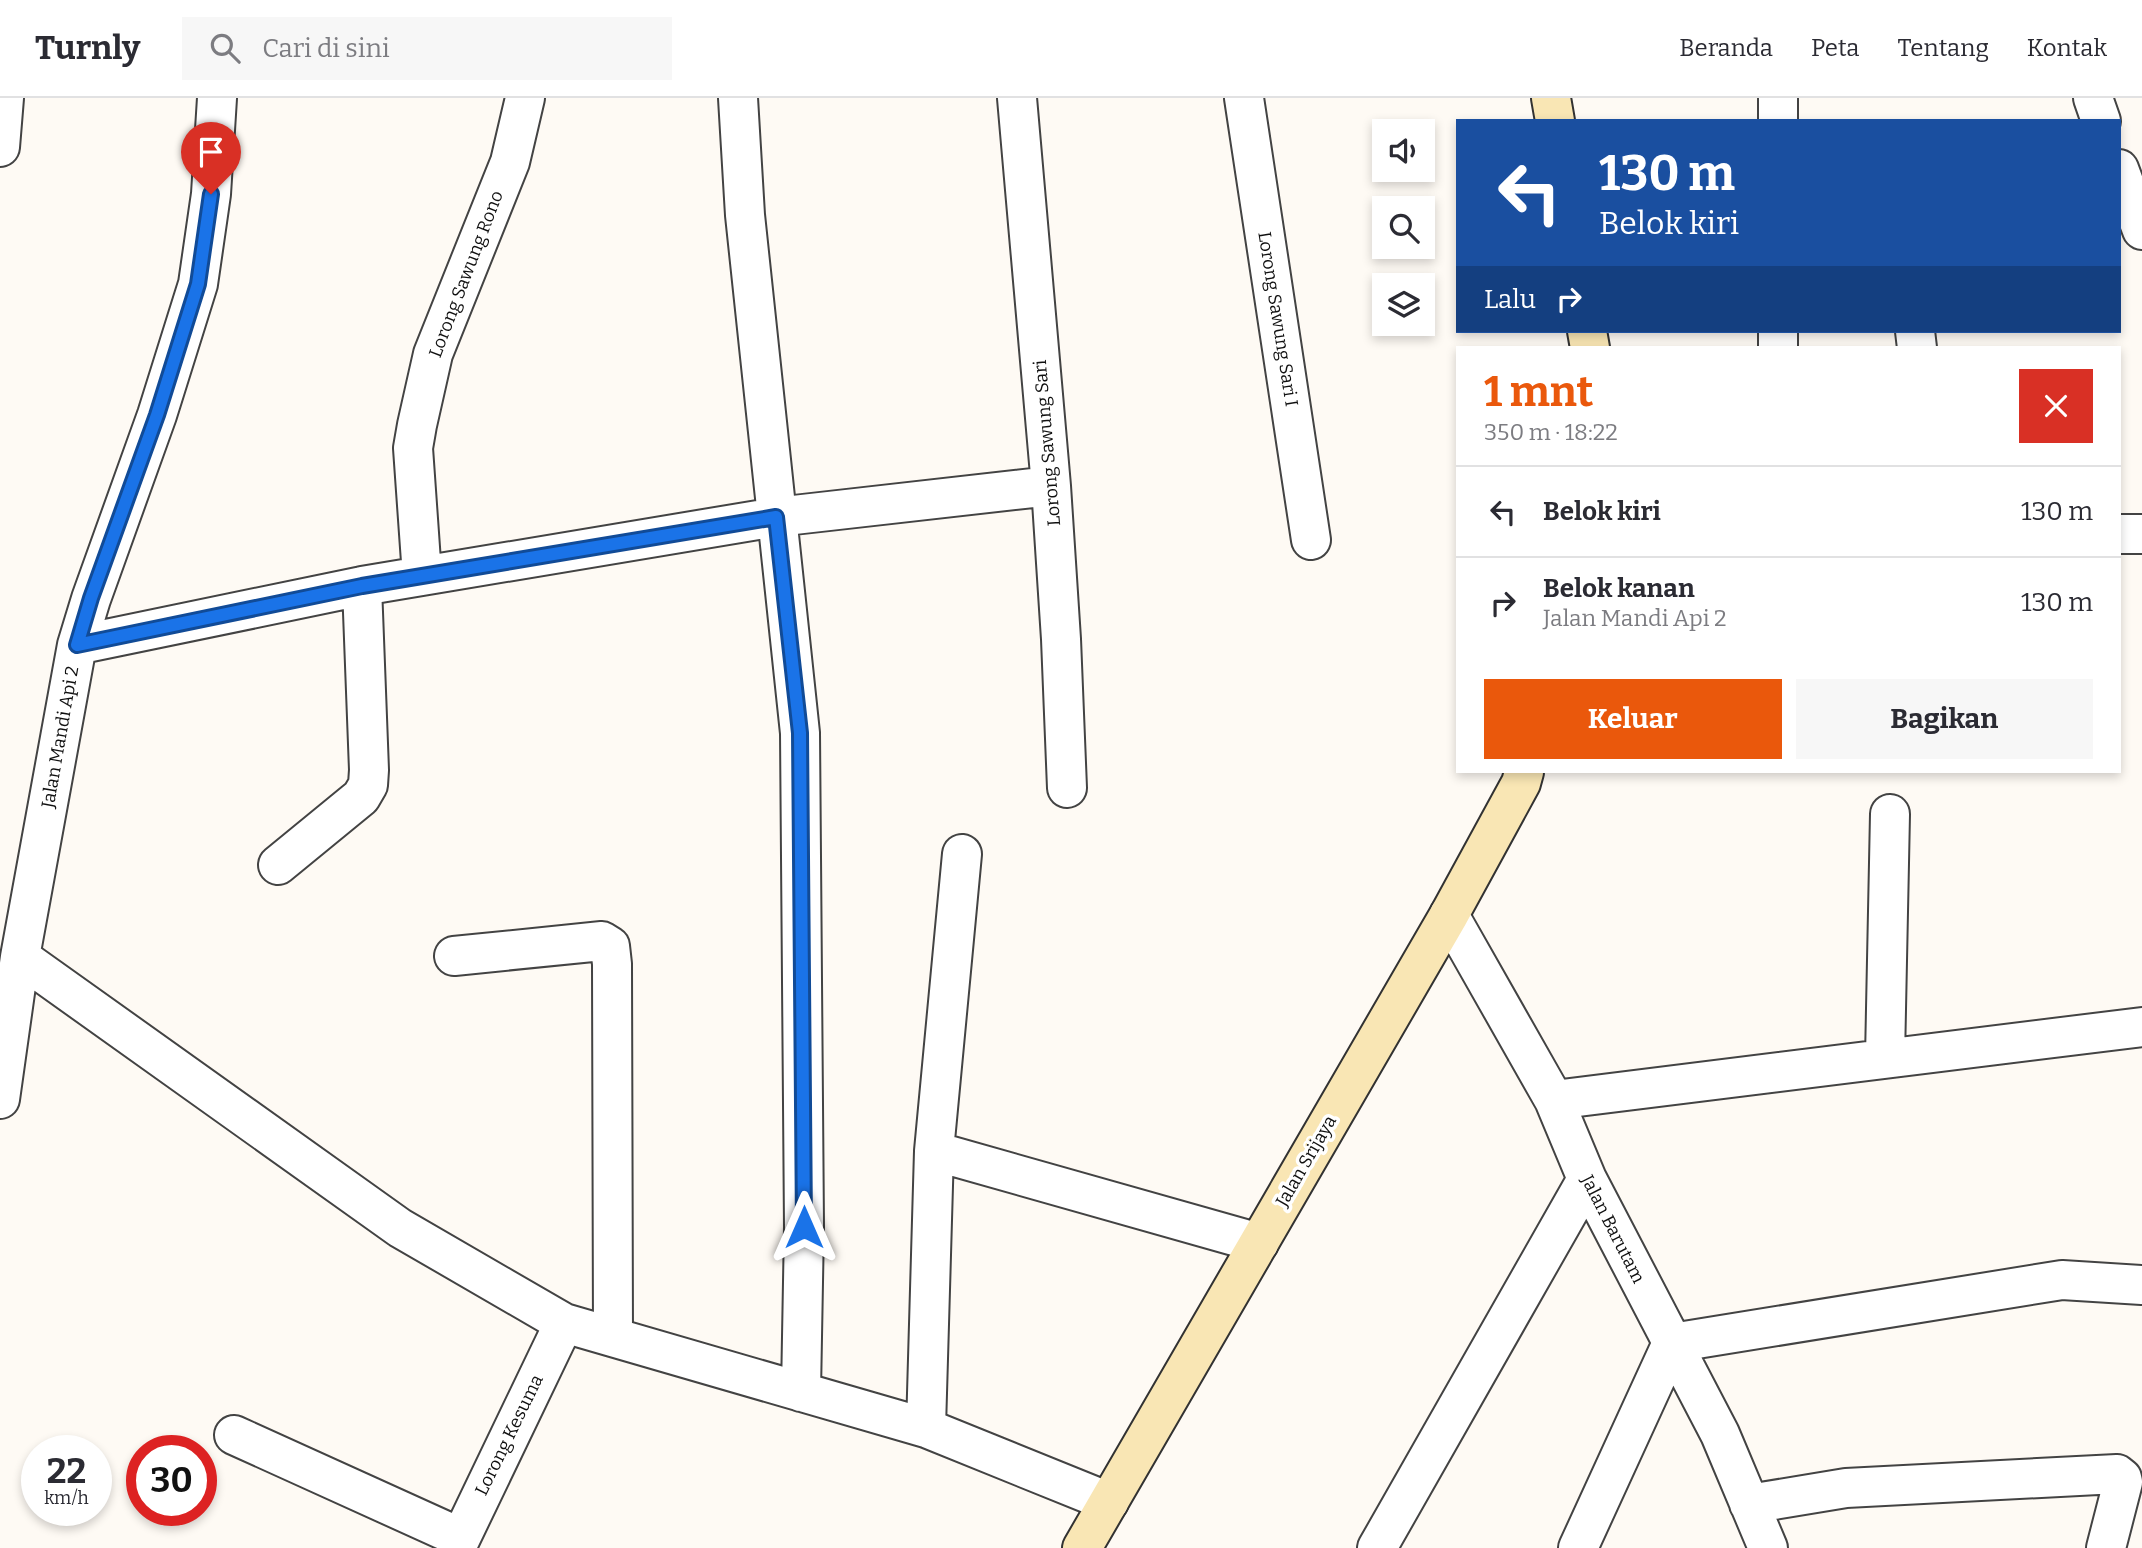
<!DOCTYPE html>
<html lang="id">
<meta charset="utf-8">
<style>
:root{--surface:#fff;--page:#f7f7f7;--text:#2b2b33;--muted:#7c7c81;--line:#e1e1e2;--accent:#ea580c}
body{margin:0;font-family:Bitter,serif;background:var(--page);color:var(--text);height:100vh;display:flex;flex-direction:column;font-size:26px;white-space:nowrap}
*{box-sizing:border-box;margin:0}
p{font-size:23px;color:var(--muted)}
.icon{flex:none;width:38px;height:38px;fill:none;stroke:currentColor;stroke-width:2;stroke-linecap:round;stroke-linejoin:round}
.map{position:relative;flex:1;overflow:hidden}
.sheet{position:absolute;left:1456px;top:248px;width:665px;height:427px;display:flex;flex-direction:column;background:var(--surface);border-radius:0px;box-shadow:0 4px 10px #0003}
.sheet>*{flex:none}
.hud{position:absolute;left:1456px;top:21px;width:665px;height:214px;border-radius:0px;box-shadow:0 4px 10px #0003;background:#1a4fa0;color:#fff;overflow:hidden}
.tools{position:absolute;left:1372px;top:21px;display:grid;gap:14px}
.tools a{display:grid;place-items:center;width:63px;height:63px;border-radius:0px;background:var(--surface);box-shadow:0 4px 10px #0003;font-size:35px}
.speed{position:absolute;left:21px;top:1337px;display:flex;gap:14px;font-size:35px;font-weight:700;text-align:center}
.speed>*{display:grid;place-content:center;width:91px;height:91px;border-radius:50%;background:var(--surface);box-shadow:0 4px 10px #0003;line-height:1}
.speed small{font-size:18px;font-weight:400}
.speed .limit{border:10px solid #d22;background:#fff;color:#111}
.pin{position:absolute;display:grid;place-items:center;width:60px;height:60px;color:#fff;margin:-72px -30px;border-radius:50% 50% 50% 0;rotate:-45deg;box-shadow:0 0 7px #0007}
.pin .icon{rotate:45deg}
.me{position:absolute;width:77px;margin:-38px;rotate:0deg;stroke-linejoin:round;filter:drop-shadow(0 0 5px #0008)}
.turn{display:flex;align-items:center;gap:24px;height:147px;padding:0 28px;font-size:32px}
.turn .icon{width:91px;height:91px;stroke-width:2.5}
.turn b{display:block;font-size:49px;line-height:60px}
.then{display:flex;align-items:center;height:66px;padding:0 28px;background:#0003;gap:14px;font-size:26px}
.round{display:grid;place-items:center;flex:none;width:74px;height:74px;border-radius:0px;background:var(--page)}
.overview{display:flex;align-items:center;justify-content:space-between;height:119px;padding:0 28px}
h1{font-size:42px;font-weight:700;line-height:52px;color:var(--accent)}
.cta{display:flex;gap:14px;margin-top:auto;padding:14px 28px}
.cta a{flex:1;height:80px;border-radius:0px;background:var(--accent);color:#fff;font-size:28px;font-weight:700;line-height:80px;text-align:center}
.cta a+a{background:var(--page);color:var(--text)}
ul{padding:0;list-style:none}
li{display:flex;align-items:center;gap:21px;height:91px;padding:0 28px;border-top:2px solid var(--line)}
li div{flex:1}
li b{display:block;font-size:26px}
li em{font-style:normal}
header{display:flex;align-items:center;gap:42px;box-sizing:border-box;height:98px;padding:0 35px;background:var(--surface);border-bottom:2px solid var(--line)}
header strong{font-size:33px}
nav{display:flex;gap:38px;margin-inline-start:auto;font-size:24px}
.search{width:490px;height:63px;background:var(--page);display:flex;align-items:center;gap:18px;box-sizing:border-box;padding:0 24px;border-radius:0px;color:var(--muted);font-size:26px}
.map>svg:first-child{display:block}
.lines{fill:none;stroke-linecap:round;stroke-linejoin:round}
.street-casing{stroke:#434343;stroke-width:42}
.secondary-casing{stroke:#323232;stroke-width:42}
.street{stroke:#fff;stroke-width:38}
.secondary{stroke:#f9e6b4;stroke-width:38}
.route-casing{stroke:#114b97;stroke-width:18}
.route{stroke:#1a73e8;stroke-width:12}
.labels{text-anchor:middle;stroke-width:7;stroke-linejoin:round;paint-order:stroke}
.street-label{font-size:18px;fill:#101010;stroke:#fff}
</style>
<header>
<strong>Turnly</strong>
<div class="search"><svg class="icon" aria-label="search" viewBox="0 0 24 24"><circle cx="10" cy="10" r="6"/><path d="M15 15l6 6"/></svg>Cari di sini</div>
<nav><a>Beranda</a><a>Peta</a><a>Tentang</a><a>Kontak</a></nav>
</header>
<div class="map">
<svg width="2142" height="1450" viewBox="0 0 2142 1450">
<rect width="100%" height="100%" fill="#fefaf4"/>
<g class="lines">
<!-- street casing -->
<g class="street-casing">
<path id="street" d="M738,0L745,117L800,635L804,1129L801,1294
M1017,0L1051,388L1061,541L1067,690
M1244,0L1311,442
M1778,0V23
M2093,0L2101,23
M0,49L4,0
M2119,71L2142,132
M1915,233L1917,250
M1778,250V233
M2119,436H2142
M422,478L413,350L417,327L433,256L510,64L525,0
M77,547L362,488L776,419L1051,388
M278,767L361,699L368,687L369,672L362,488
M1449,817L1554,1002L1587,1081L1720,1336L1768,1450
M454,858L602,843L610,848L612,866L613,1239
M20,859L400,1130L564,1225L926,1330L934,1053L962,756
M1885,960L1890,716
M0,1001L20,859L77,547L91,501L157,317L198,186L211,96L217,0
M1554,1002L2142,929
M934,1053L1259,1145
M926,1330L1109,1404
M234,1337L459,1439
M1749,1406L1846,1390L2117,1376L2122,1380L2123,1384L2106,1450
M456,1450L564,1225
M1377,1450L1587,1081
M1578,1450L1672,1245L2062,1182L2142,1187"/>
</g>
<!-- secondary casing -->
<g class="secondary-casing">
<path id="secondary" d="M1551,0L1555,23
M1587,233L1590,250
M1082,1450L1449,817L1521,685L1524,674"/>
</g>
<!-- street -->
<use href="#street" class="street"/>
<!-- secondary -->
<use href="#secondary" class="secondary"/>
</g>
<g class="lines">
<!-- route casing -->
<g class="route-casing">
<path id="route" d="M211,96L198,186L157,317L91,500L77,547L362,488L776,419L800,635L804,1129"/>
</g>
<!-- route -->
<use href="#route" class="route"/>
</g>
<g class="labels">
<!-- street labels -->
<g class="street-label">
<text transform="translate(466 176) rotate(-69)" y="6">Lorong Sawung Rono</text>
<text transform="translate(1278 221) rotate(81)" y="6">Lorong Sawung Sari I</text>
<text transform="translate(1047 345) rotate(-95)" y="6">Lorong Sawung Sari</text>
<text transform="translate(60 639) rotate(-80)" y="6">Jalan Mandi Api 2</text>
<text transform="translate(1306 1063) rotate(-60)" y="6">Jalan Srijaya</text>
<text transform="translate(1613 1131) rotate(63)" y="6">Jalan Barutam</text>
<text transform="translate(509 1337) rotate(-64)" y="6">Lorong Kesuma</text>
</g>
</g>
</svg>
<div class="tools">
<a><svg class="icon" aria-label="sound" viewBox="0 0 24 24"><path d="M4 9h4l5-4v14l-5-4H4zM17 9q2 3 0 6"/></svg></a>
<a><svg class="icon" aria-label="search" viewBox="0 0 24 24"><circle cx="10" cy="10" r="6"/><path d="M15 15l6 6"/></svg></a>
<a><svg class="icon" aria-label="layers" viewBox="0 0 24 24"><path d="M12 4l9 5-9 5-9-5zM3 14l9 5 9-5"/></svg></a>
</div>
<div class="speed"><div>22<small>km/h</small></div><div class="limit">30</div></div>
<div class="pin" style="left:211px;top:96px;background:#d93025"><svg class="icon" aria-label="arrive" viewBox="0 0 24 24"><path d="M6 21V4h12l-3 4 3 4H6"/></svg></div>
<svg class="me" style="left:804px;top:1129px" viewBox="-20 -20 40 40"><path d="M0-17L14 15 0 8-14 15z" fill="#1a73e8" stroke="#fff" stroke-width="4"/></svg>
<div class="hud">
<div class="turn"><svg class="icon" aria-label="left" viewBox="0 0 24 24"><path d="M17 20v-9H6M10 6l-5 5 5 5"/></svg><div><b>130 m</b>Belok kiri</div></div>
<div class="then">Lalu<svg class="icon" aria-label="right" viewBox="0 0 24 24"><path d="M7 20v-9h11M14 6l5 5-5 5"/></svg></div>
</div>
<section class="sheet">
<div class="overview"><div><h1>1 mnt</h1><p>350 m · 18:22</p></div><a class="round" style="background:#d93025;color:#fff"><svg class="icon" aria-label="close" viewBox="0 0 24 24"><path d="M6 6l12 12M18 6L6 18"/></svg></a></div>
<ul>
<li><svg class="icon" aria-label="left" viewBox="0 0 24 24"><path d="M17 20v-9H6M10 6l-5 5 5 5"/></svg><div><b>Belok kiri</b></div><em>130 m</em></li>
<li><svg class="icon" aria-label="right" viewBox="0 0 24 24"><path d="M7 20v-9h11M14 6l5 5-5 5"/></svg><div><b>Belok kanan</b><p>Jalan Mandi Api 2</p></div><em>130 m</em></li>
</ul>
<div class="cta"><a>Keluar</a><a>Bagikan</a></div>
</section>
</div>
